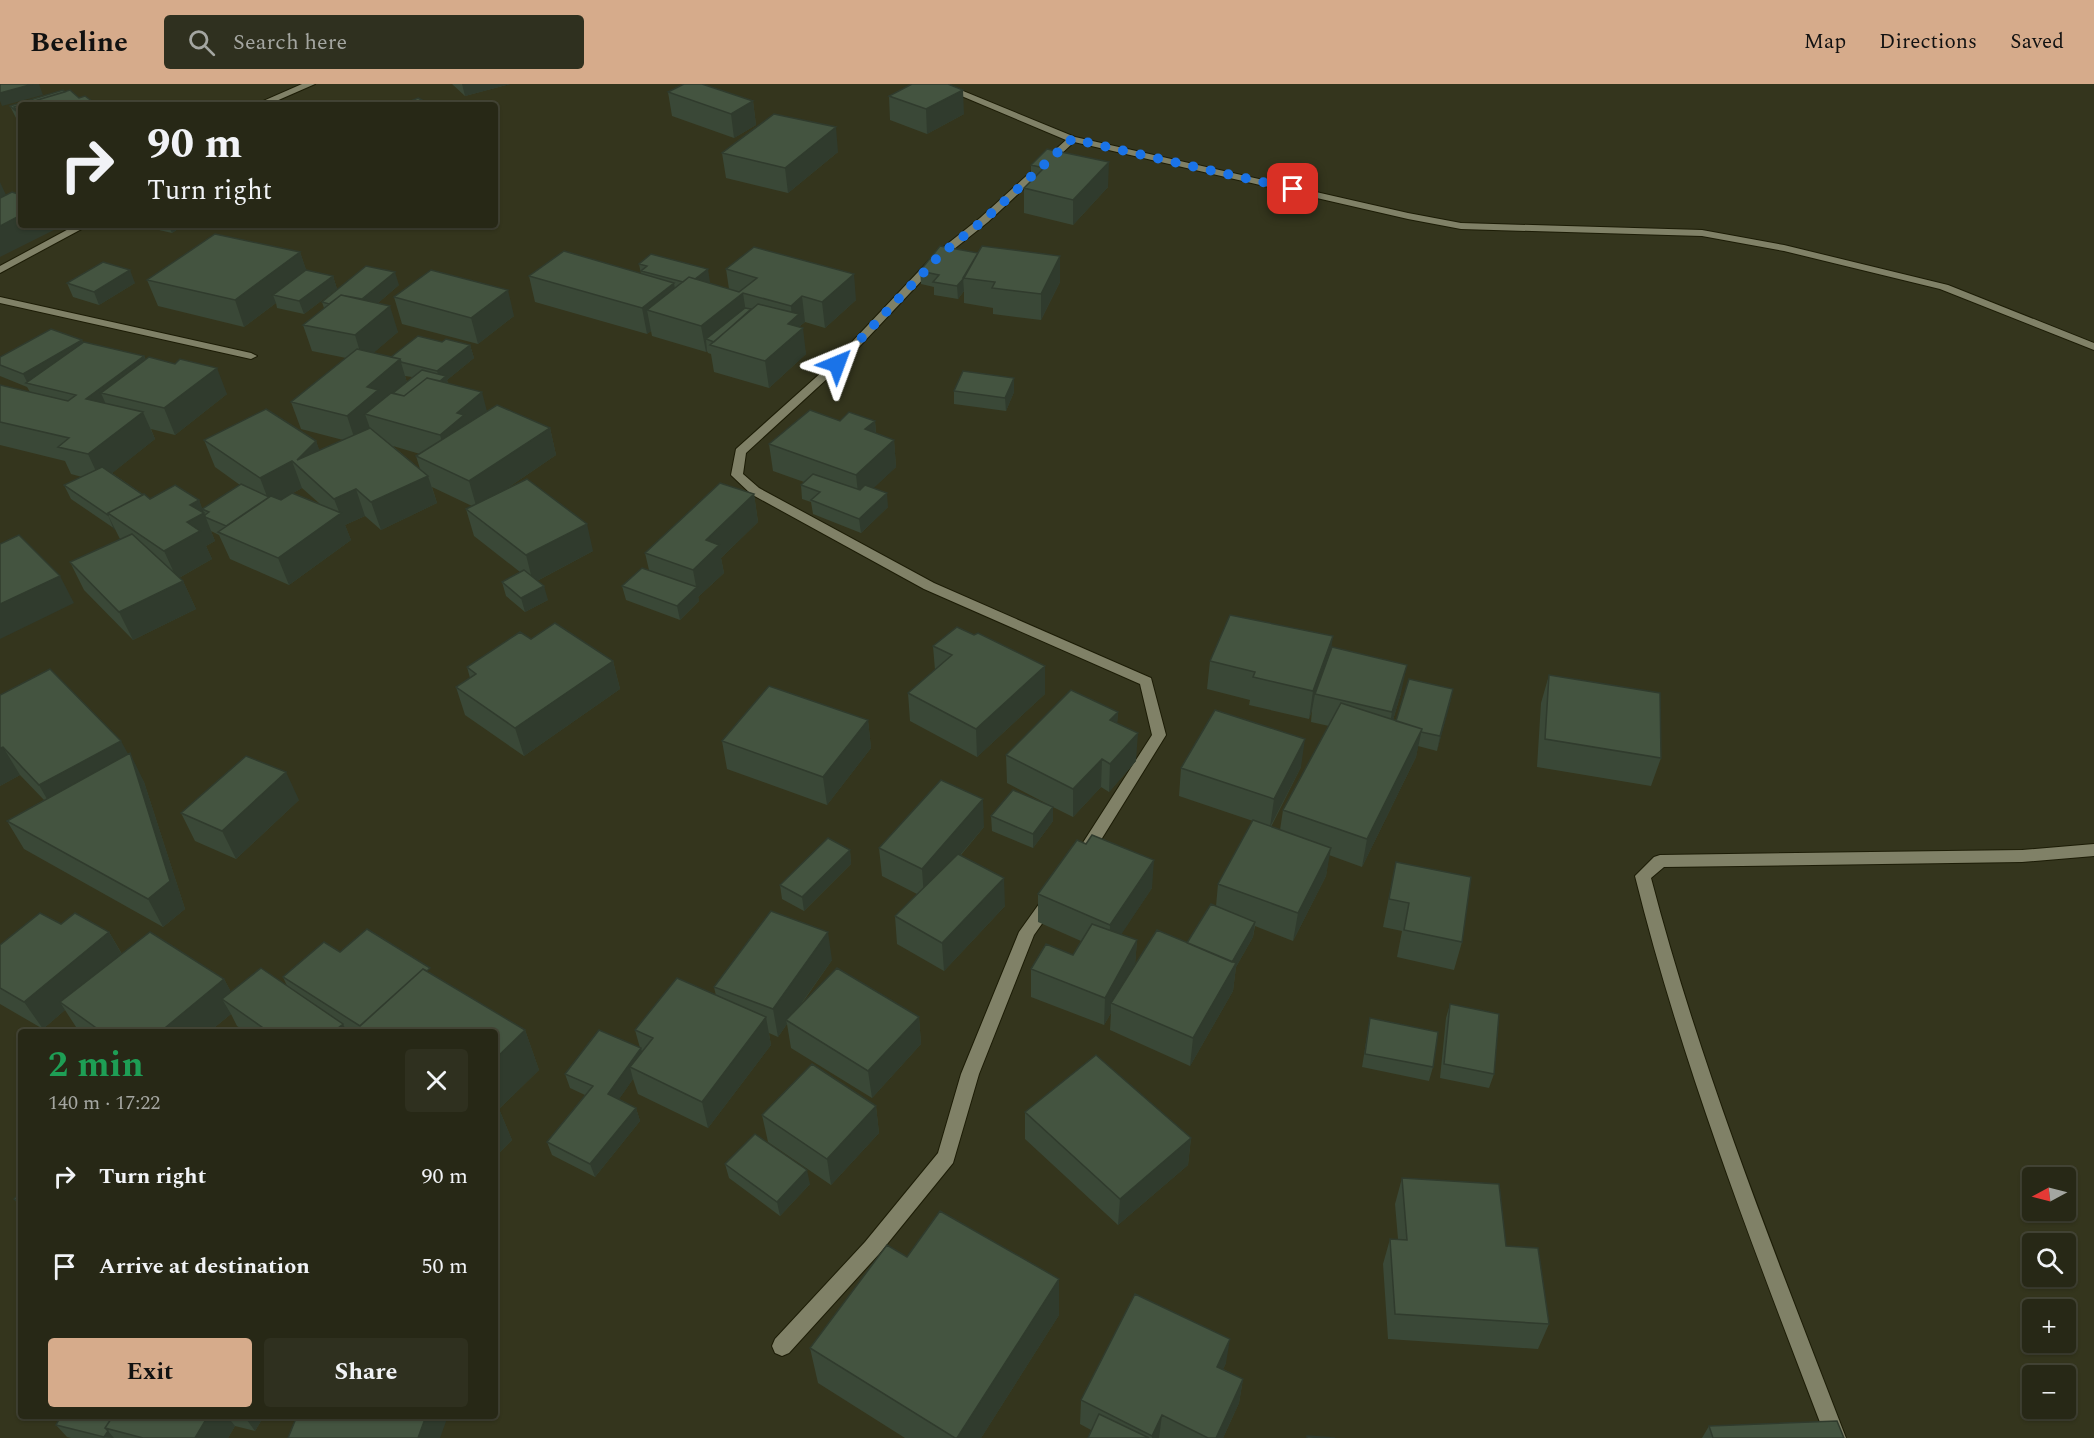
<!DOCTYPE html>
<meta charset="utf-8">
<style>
:root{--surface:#272816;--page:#2f301f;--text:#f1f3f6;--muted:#a4a6a1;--line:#434435;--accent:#d6ab8b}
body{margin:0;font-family:Spectral,serif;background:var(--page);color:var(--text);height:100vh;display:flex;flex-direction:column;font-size:22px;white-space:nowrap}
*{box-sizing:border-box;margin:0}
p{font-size:20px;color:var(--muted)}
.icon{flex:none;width:33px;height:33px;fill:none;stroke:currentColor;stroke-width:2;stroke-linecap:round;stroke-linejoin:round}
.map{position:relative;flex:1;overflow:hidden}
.details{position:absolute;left:18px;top:945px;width:480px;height:390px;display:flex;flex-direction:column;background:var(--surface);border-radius:6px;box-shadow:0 2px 4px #0004,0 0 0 2px var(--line)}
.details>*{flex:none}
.guide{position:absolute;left:18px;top:18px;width:480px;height:126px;border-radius:6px;box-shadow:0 2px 4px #0004,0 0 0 2px var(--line);background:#272816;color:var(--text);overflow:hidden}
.needle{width:39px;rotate:263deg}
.tools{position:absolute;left:2022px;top:1083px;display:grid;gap:12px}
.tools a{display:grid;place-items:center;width:54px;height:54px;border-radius:6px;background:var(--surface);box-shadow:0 2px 4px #0004,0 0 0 2px var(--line);font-size:30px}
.pin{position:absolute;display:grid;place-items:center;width:51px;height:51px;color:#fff;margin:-26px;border-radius:12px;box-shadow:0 3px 9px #0006}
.me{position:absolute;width:66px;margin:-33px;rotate:44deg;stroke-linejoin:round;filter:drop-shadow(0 0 4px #0008)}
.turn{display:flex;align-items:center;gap:21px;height:126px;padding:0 30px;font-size:27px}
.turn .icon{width:78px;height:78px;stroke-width:2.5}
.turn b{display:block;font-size:42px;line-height:51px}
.round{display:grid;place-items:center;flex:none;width:63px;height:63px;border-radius:6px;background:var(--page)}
.head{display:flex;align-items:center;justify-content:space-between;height:102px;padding:0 30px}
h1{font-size:36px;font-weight:700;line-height:45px;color:#1e9e55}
.primary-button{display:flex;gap:12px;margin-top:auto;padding:12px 30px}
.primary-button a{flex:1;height:69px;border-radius:6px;background:var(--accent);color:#111;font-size:24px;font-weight:700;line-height:69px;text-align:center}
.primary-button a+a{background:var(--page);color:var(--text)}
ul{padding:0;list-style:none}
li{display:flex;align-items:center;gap:18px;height:90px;padding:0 30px}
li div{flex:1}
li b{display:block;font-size:22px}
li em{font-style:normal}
header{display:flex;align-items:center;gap:36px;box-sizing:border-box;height:84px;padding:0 30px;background:var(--accent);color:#111}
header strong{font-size:28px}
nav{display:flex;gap:33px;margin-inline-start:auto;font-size:21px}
.search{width:420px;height:54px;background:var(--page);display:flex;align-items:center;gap:15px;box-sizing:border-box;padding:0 21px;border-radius:6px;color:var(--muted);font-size:22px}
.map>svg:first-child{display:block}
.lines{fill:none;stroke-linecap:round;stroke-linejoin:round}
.minor-casing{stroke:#1c1c06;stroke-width:2}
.minor{fill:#808167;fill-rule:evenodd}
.wall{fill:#3a4837;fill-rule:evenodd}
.shaded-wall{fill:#303b2d}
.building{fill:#445440;stroke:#303b2d;stroke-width:1.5}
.route{stroke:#1a73e8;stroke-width:10;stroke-dasharray:0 18}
</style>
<header>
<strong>Beeline</strong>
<div class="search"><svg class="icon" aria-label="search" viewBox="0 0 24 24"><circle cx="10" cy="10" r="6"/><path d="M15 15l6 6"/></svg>Search here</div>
<nav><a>Map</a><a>Directions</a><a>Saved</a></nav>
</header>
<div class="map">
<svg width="2094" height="1354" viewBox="0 0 2094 1354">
<rect width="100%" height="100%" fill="#34351d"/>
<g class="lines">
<!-- minor casing -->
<g class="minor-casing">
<path id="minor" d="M302,0H315L267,21H254Z
M933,0H946L1075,53L1408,129L1461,139L1702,146L1784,161L1948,201L2094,259V266L1940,205L1784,167L1702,152L1461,145L1408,135L1074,58L988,138L944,173L841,282L746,369L743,390L759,404L934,499L1151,594L1166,651L1091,772H1079L1077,768L1152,651L1140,600L924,505L751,410L731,391L736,365L833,278L936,169L980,134L1066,56Z
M76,141H89L0,189V182Z
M0,213L251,269L257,272L251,275L0,219Z
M2094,760V772L2022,778L1664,783L1651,794C1701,986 1775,1169 1846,1354H1826C1755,1168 1683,985 1635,792L1654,773L1660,771L2022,766Z
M1050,811L1056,813L1058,817L1034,851L979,990L953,1079L879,1170L789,1269L782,1272L775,1269L772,1262L775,1255L865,1158L938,1069L961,990L1019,848L1044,813Z"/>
</g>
<!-- minor -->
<use href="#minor" class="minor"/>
</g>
<!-- wall -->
<path class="wall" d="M452,0H510L465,12Z
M668,8L753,17L756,41L734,54L672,32Z
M889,12L964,30L927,50L890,36Z
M79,14L97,21H21V39L16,34L10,22Z
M1047,65L1108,103L1073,141L1024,129V104L1031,97V81Z
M838,68L788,109L726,94L722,69Z
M137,141H184L172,149Z
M300,168L306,186L333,192L337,205L304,230L277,224L276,219L244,243L158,222L147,196Z
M978,169L1060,172V198L1041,236L993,230V224L964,219V207L958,215L934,211V203L921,200L920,187Z
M639,180L710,198L709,199L729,205L726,185L856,216L825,244L805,238L800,242L806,270L769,304L714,288L711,270L708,269L707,267L706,268L652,252L651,247L647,250L535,218L529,192L641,190Z
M67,199H135L99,221L73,213Z
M399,201L378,219L398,248L373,269L391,273L442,258L470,261L474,274L447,296L448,299L487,327L550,344L556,371L506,405L593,467L537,497L548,516L525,528L506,512L502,498L520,488L474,452L466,425L472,422L432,403L437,419L381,446L365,432L345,441L351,456L289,501L230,475L219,451L211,447L215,457L206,462L212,475L179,494L183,497L196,525L133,556L84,506L70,478L120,455L115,445L71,415L64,401L82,393L71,390L65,377L0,361V301L30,308L27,303L0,292V273L82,256L83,259L144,272L146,276L227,310L175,351L151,345L155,355L112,389L150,415L199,416L202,425L240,401L215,383L204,356L316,357L319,366L343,356L301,345L291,318L346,274L312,267L303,241L324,224L322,218ZM405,292L412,293L407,298ZM393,362L420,370L416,372L420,385ZM302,404L320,420L293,409Z
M394,213L514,232L478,260L402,240Z
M954,307L1014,308L1006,327L954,320Z
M840,337H875L876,349L894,356L896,383L873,404L888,423L861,449L813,430L811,418L802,415L801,401L804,398L773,387L769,360Z
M754,410L758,438L721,474L724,489L698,513L699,517L680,536L626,516L622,502L649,486L645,469Z
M974,551L1045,582V610L977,673L910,637L908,609L935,586L933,562Z
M531,555L613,577L620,605L524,672L465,631L456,603L470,594L467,583Z
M1331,565L1401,609L1393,636L1396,637L1453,605L1437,667L1418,662L1416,673L1362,783L1329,771L1326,792L1293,857L1255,842L1253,853L1236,883L1233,907L1190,982L1110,946L1111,929L1104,941L1031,913V885L1073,871L1081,857L1038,838V810L1152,804L1121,850L1137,856L1135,881L1187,859L1216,822L1218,800L1253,737L1179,712L1181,684L1301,683L1271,743L1280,746L1283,726L1329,642L1311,638L1312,626L1309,635L1249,621L1250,616L1207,605L1210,577Z
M1549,591L1661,674L1651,702L1537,683L1541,619Z
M0,611L128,670L144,698L185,825L163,843L24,765L7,737L44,716L20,691L0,702Z
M1118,628L1117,639L1136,677L1109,708L1101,703L1073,733L1053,723V737L1033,764L992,747L991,732L1053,723L1007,699L1006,671Z
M868,636L871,664L827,721L727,685L722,657Z
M299,716L236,775L195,757L181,729Z
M984,743L961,771L1005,822L944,887L897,860L895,832L917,810L882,792L879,764Z
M850,766L851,780L804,827L782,815L780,801Z
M1396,778L1462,858L1454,886L1397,873L1402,847L1383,843Z
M61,840L109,848L122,870L224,895L231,908L287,902L283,893L340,868L433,891L525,946L539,986L499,1025L512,1056L495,1073V948H246L237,942L231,930L209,948H81L78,946L65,926L43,945L0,920V861Z
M832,876L798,925L919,933L921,960L872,1014L791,964L787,940L778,953L769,949L771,961L708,1044L638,1010L633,995L619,1015L636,1024L640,1037L595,1093L552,1071L547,1058L585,1011L570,1004L565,990L640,964L635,946L716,912L714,903Z
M1450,920L1494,990L1489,1004L1440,994L1446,934Z
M1370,934L1433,983L1429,997L1362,983Z
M876,1022L879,1049L831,1101L768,1058L762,1031Z
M1025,1028L1191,1054L1188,1081L1118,1141L1025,1055Z
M725,1080L810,1100L780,1132L729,1094Z
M1402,1094L1506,1162L1549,1240L1538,1265L1388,1255L1383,1180L1390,1155H1398L1395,1120Z
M21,1108V1124L14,1115Z
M907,1173L1059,1231L981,1354H905L818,1299L810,1264Z
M1226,1279L1223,1285L1243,1295L1239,1319L1223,1354H1088L1091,1346L1080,1340L1081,1316Z
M61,1332H264L255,1347L235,1342L228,1354H71L67,1353L56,1341Z
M1709,1342L1844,1354H1702Z"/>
<!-- shaded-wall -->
<path class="shaded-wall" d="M33,0H39L43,11L2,22L0,17V9Z
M462,0H510L465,12Z
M963,6L964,30L927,50L926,25Z
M753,17L756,41L734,54L731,30Z
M836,43L838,68L788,109L785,84Z
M1109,78L1108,103L1073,141V116Z
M0,98L11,122L0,127Z
M21,131V141H54L56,145L0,173V142Z
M168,141H184L172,149Z
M300,168L309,194L273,211L276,219L244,243L235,216Z
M1060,172V198L1041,236V210Z
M708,185L710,198L692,213L690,200Z
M130,186L135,199L99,221L94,208Z
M395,188L399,201L356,238L352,224Z
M854,190L856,216L825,244L822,218Z
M333,192L337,205L304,230L299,217Z
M963,194L964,207L958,215L957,202Z
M674,199L678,225L647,226L651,247L647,250L642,224Z
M508,206L514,232L478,260L471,234Z
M743,209L747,235L706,255L707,267L706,268L701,242Z
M802,212L805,238L800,242V246L803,244L806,270L769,304L765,277L788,240L792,236L791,222Z
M390,222L398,248L363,278L355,251Z
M82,256L88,269L28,300L23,290Z
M470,261L474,274L447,296L450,306L440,297L437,287Z
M144,272L155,298L101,309L111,332L86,315Z
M400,275L408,302L365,330L371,347L356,359L347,332L367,303Z
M217,284L227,310L175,351L164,324Z
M1014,294V308L1006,327L1005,314Z
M482,308L489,335L448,378L440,351L457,329Z
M143,328L155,355L101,398L88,370Z
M875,337L877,364L865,345Z
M550,344L556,371L477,425L469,397Z
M894,356L896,383L859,418L856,391Z
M316,357L326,384L297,376Z
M292,377L302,404L273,420L268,415L260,394Z
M428,392L437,419L381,446L371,418Z
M356,405L365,432L345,441L351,456L289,501L278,474L340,430L334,415Z
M887,409L888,423L861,449L859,435Z
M754,410L758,438L721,474L724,489L698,513L693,486L706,456Z
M199,416L215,457L206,462L212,475L177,495L164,467L187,438L190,421Z
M108,431L115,445L114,446Z
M587,440L593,467L533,499L526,471Z
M60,492L74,519L0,555V520Z
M183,497L196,525L133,556L119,528Z
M544,502L548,516L525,528L521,514Z
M697,503L699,517L680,536L677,522Z
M1333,552L1329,580L1315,610L1312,626L1309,635L1313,607Z
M613,577L620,605L524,672L515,644Z
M1407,581L1401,609L1387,656L1392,628Z
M1045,582V610L977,673L976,645Z
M1453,605L1450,620L1437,667L1440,652Z
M1118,628L1116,656L1110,636Z
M868,636L871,664L827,721L823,693Z
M1422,645L1416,673L1362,783L1367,755Z
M1138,649L1136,677L1109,708L1110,680Z
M1305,655L1301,683L1270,743L1274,715Z
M121,657L132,677L130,669L144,698L185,825L163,843L148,815L55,729L39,701Z
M3,663L20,691L0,702V664Z
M1102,675L1101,703L1073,733V705Z
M286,688L299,716L236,775L222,747Z
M983,715L984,743L924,813L922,785Z
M1053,723V737L1033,764V750Z
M1331,764L1326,792L1293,857L1298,829Z
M850,766L851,780L804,827L802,813Z
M1154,776L1152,804L1109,869L1110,841Z
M1004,794L1005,822L944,887L942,859Z
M1255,838L1253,853L1236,883L1233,907L1190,982L1193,954L1228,885Z
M109,848L125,876L60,918L65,926L43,945L24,918Z
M828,848L832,876L788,938L786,936L787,940L778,953L773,925Z
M1137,856L1135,884L1111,919V929L1104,941L1105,914Z
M224,895L239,923L222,915L231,930L209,948H160Z
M766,933L771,961L708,1044L702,1018Z
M919,933L921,960L872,1014L868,987Z
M343,940L347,948H333Z
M525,946L539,986L499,1025L512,1056L495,1073V975Z
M641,964L645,978L630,983L633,995L613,1024L608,1010Z
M876,1022L879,1049L831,1101L827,1075Z
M636,1024L640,1037L595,1093L590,1080Z
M1191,1054L1188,1081L1118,1141L1120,1115Z
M807,1086L810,1100L780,1132L777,1118Z
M1059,1195V1231L981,1354H957Z
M1230,1255L1226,1279L1213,1307L1217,1283Z
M1243,1295L1239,1319L1223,1354H1216Z
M1162,1331L1159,1354H1152V1352Z
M208,1332H227L235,1342L228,1354H195Z
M244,1332H264L255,1347Z
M426,1332H448L440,1354H418Z
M108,1347L114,1354L104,1353Z"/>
<!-- building -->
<path class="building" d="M0,0H33L0,9Z
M684,0H702L753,17L731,30L668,8Z
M912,0H948L963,6L926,25L889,12Z
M63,6L65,8L14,23L16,27L10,22Z
M70,6L79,14L85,12L97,21H21V28L14,23Z
M418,14L431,21H401Z
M774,30L836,43L785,84L722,69Z
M1047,65L1109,78L1073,116L1024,104L1044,84L1031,81Z
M12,108L21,111V131L0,142V114Z
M215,150L300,168L235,216L147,196Z
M940,162L978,169L964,194L957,202L933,198L939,191L920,187Z
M982,162L1060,172L1041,210L992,204L995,198L963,194Z
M754,163L854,190L822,218L802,212L791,222L743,209L701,242L647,226L689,193L739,208L757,194L726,185Z
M564,167L674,199L642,224L529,192Z
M651,170L708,185L695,195L689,193L683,198L641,187L647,182L639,180Z
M103,178L130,186L94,208L67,199Z
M366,182L395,188L362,215L341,211L329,220L322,218Z
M306,186L333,192L299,217L273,211Z
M431,186L508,206L471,234L394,213Z
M341,211L390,222L355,251L303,241Z
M758,220L799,230L788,240L803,244L765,277L710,261Z
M745,224L751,225L714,258L706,255Z
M51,245L82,256L23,290L0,281V273Z
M418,252L442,258L446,255L470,261L437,287L401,278L400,275L391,273Z
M84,258L144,272L86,315L143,328L88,370L58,363L69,354L0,338V301L68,317L76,311L26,299Z
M357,265L400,275L367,303L378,306L347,332L291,318Z
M149,273L175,280L180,275L217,284L164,324L101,309Z
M422,286L446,292L440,297L427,294L404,312L393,309Z
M963,287L1014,294L1005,314L954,307Z
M427,294L482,308L457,329L464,331L440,351L365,330L391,309L404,312Z
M497,321L550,344L469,397L416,372Z
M266,325L316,357L297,376L370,344L428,392L371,418L356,405L334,415L292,377L260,394L204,356Z
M810,326L840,337L849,328L875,337L865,345L894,356L856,391L769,360Z
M102,383L143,411L108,429V431L64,401Z
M813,390L860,406L865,401L887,409L859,435L811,416L820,408L801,401Z
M527,395L587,440L526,471L466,425Z
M720,399L754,410L706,456L719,461L693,486L645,469Z
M241,400L269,413L226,442L205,433V431L209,428L202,425Z
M175,401L199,416L190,421L204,429L187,438L200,447L164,467L108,429L144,410L150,415Z
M292,409L341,429L278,474L218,448L271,412L281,416Z
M132,450L183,497L119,528L70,478Z
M19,451L60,492L0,520V460Z
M642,484L697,503L677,522L622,502Z
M524,486L544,502L521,514L502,498Z
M1230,531L1333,552L1313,607L1253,593L1255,588L1210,577Z
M555,539L613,577L515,644L456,603L476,590L467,583L520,548L531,555Z
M957,543L974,551L978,549L1045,582L976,645L908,609L952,571L933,562Z
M1332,563L1407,581L1392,628L1315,610Z
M50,585L121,657L39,701L3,663L0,664V611Z
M1549,591L1660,609L1661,674L1545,655Z
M1409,595L1453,605L1440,652L1421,648L1422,645L1396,637Z
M769,602L868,636L823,693L722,657Z
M1071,606L1118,628L1110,636L1138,649L1110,680L1102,675L1073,705L1006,671Z
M1341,619L1422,645L1367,755L1283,726Z
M1215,626L1305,655L1274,715L1181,684Z
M130,669L170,797L148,815L7,737Z
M246,672L286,688L222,747L181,729Z
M941,696L983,715L922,785L879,764Z
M1013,706L1053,723L1033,750L991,732Z
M1253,736L1331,764L1298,829L1218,800Z
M1092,751L1154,776L1110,841L1038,810L1077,756L1086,760Z
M828,754L850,766L802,813L780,801Z
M958,770L1004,794L942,859L895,832Z
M1396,778L1471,793L1462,858L1404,846L1409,819L1389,815Z
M1211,820L1255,838L1232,878L1187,859Z
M771,827L828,848L773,925L714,903Z
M40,829L61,840L75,829L109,848L24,918L0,904V861Z
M1092,840L1137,856L1105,914L1031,885L1046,860L1073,871Z
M367,845L430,884L427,887L423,885L360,942L283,893L324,858L340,868Z
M1157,846L1236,879L1193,954L1111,919Z
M150,848L224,895L160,948H102L60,918Z
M261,884L343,940L333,948H269L222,915Z
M837,884L919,933L868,987L786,936Z
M423,885L525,946L495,975V948H353Z
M677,894L766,933L702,1018L630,983L653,954L635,946Z
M1450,920L1499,930L1494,990L1444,980Z
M1370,934L1438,948L1433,983L1365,970Z
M599,946L641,964L608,1010L636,1024L590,1080L547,1058L593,1002L565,990Z
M1096,971L1191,1054L1120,1115L1025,1028Z
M812,980L876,1022L827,1075L762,1031Z
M755,1050L807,1086L777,1118L725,1080Z
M1402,1094L1499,1100L1506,1162L1538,1164L1549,1240L1395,1230L1390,1155L1407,1156Z
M21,1108V1119L14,1115Z
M940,1127L1059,1195L957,1354H955L810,1264L887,1161L907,1173Z
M1135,1210L1230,1255L1217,1283L1243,1295L1216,1354H1208L1162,1331L1152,1352L1081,1316Z
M1099,1330L1149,1354H1088Z
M61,1332H113L105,1344L108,1347L104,1353L56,1341Z
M113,1332H208L195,1354H143L105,1344Z
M297,1332H426L418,1354H288Z
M1837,1337L1844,1354H1713L1709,1342Z
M1307,1352L1335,1354H1307Z"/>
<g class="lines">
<!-- route -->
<path class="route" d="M837,280L940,171L984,136L1072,55L1293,105"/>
</g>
</svg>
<div class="tools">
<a><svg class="needle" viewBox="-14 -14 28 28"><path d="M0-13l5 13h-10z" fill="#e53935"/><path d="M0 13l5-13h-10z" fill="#a4a6a1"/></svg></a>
<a><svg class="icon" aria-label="search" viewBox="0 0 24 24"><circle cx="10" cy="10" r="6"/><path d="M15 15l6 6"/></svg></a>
<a>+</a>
<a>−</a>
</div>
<div class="pin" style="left:1293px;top:105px;background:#d93025"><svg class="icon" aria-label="arrive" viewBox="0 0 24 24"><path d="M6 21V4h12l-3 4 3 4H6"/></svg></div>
<svg class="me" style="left:837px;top:280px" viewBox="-20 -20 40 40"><path d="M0-17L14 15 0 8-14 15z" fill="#1a73e8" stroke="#fff" stroke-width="4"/></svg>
<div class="guide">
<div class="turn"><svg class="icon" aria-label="right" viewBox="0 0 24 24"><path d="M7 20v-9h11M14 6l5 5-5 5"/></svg><div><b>90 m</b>Turn right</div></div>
</div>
<section class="details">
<div class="head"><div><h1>2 min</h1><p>140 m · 17:22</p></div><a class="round"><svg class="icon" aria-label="close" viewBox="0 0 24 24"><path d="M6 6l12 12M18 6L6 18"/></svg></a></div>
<ul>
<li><svg class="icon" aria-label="right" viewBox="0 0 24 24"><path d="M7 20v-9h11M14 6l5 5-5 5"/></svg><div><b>Turn right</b></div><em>90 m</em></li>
<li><svg class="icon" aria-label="arrive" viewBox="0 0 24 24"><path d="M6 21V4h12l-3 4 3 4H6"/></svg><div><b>Arrive at destination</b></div><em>50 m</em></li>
</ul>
<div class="primary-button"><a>Exit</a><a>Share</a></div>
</section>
</div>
